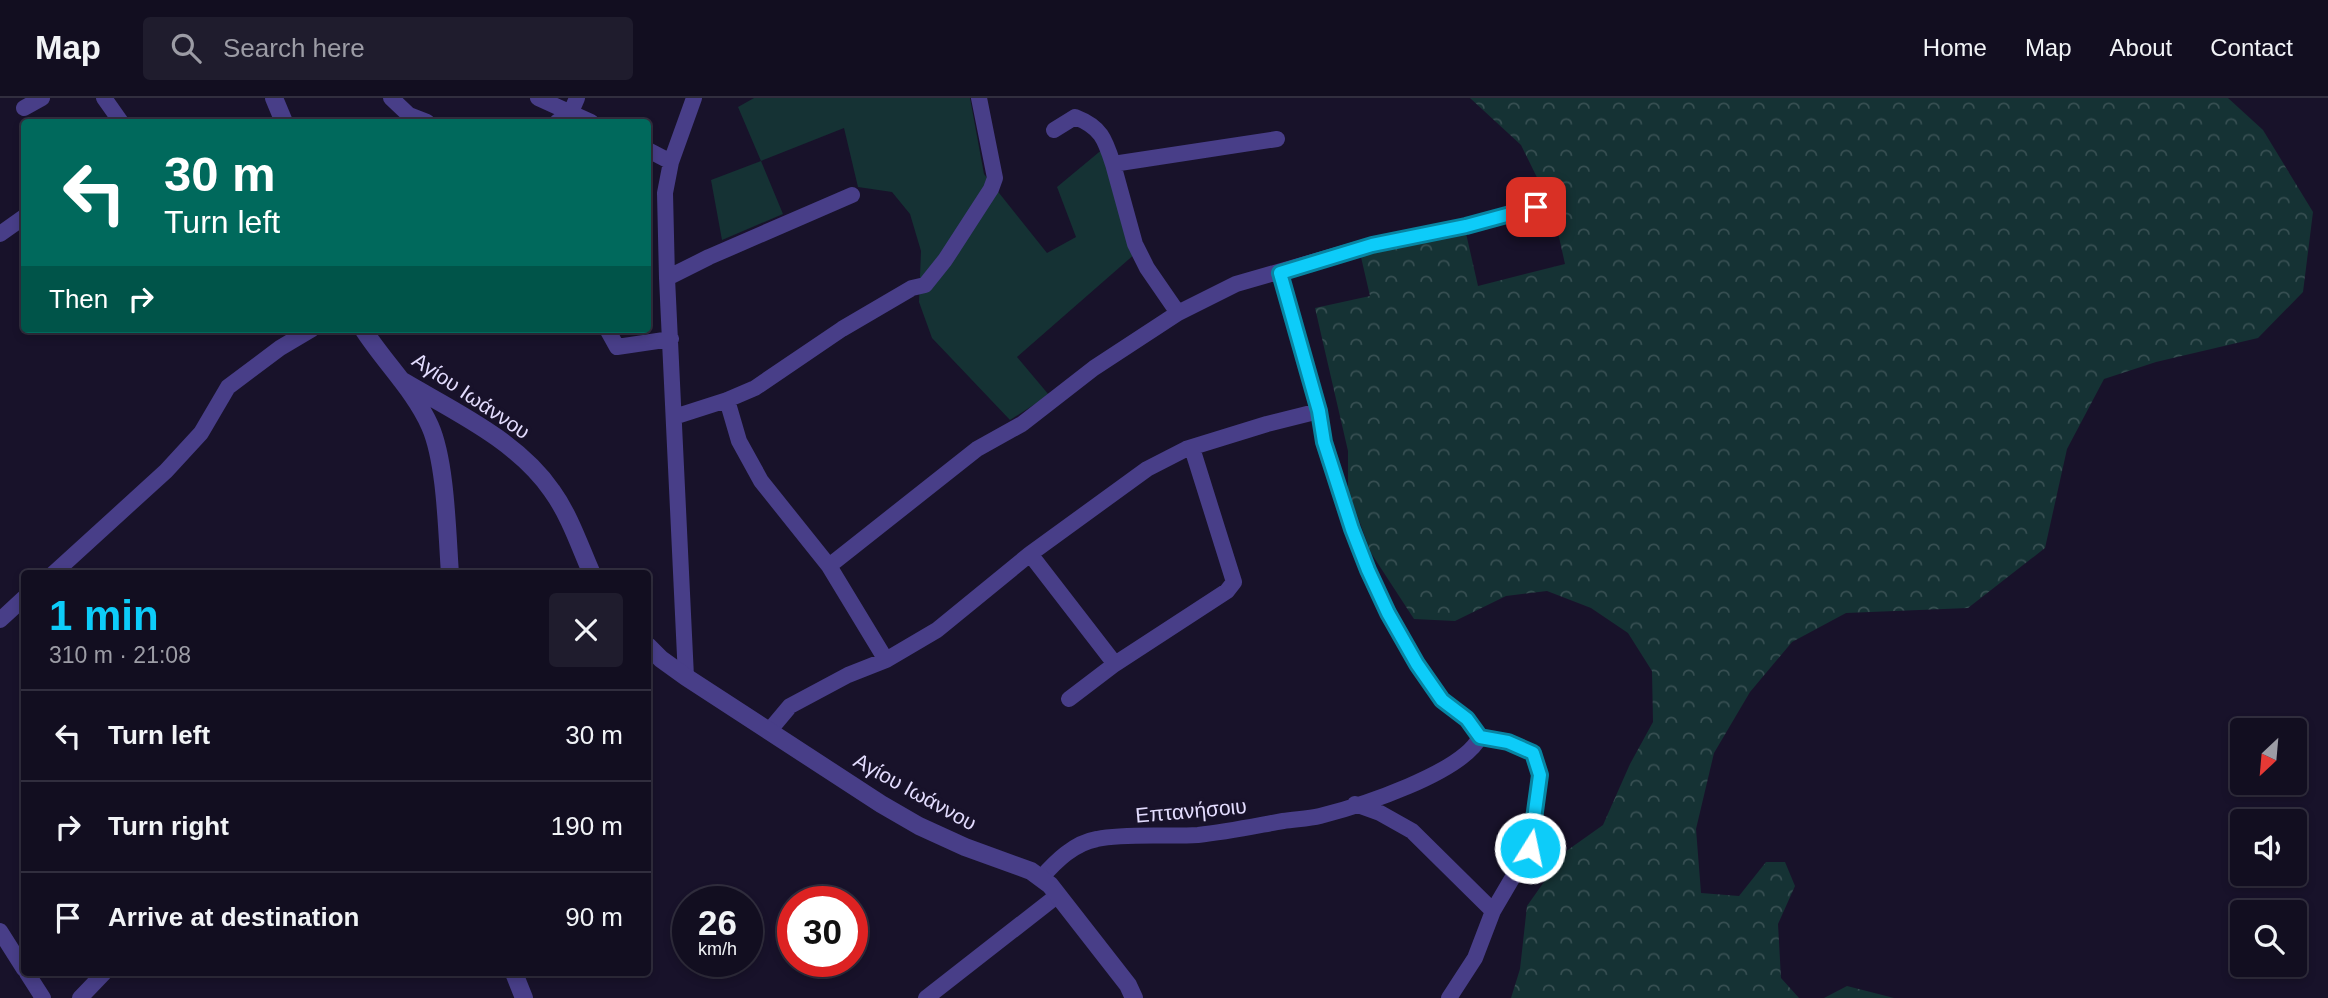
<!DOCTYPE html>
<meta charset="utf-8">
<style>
:root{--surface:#120e20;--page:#1f1c2d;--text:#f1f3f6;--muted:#9c9ca5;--line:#312e3e;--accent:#0dccf9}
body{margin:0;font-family:Arial,sans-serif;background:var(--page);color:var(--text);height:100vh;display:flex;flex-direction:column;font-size:26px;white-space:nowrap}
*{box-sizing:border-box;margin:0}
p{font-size:23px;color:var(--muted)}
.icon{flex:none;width:38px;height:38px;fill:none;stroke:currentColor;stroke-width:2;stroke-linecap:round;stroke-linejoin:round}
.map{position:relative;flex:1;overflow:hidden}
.panel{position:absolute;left:21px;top:472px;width:630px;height:406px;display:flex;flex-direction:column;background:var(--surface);border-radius:7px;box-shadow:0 4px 10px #0003,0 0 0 2px var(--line)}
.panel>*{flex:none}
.hud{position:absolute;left:21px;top:21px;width:630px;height:214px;border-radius:7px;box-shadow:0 4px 10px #0003,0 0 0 2px var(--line);background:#00695c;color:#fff;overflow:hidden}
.needle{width:46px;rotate:206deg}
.tools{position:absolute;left:2230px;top:620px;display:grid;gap:14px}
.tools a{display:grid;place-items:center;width:77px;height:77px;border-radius:7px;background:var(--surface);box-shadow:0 4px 10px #0003,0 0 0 2px var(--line);font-size:35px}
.speed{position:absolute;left:672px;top:788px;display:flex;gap:14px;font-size:35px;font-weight:700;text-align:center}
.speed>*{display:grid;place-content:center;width:91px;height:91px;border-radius:50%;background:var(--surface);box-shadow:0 4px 10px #0003,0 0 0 2px var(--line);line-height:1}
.speed small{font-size:18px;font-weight:400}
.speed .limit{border:10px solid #d22;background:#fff;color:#111}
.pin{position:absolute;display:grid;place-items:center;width:60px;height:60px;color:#fff;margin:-30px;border-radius:14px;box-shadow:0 4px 10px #0006}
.me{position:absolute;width:77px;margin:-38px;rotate:10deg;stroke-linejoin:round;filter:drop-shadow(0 0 5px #0008)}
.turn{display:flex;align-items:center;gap:24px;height:147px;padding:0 28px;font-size:32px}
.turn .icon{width:91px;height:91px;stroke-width:2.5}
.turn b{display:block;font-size:49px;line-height:60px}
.then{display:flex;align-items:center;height:66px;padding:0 28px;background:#0003;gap:14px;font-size:26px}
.round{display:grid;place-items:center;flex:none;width:74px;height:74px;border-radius:7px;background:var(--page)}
.overview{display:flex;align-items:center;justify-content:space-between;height:119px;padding:0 28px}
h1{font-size:42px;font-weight:700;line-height:52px;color:var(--accent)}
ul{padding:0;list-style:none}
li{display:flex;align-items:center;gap:21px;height:91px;padding:0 28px;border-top:2px solid var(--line)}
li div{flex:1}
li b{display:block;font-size:26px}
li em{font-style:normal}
header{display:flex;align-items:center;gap:42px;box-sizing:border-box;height:98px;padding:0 35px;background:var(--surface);border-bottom:2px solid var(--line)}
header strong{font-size:33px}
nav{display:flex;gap:38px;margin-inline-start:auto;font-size:24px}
.search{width:490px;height:63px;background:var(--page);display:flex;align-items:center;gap:18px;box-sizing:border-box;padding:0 24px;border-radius:7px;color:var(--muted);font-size:26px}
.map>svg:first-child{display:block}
.grass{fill:#153234}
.forest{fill:url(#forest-crowns)}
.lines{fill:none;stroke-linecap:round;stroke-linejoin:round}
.minor{stroke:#483e88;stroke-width:16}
.tertiary{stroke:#483e88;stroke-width:18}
.route-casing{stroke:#0885a2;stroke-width:18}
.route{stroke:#0dccf9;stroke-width:12}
.labels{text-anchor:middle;stroke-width:7;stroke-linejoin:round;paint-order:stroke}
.street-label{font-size:21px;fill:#e3dcfe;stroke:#18122a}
</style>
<header>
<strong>Map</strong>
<div class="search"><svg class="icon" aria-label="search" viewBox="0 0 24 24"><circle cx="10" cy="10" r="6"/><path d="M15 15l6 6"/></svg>Search here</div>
<nav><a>Home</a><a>Map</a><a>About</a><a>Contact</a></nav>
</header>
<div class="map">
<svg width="2328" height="900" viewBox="0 0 2328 900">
<defs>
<pattern id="forest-crowns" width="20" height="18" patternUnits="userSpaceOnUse" patternTransform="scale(1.75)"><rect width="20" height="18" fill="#153234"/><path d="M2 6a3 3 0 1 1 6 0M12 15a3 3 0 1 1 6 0" fill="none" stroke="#374f52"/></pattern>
</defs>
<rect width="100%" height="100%" fill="#18122a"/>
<!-- grass -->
<path class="grass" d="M754,0H970L984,76L1047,155L1076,139L1057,89L1104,50L1136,155L1017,259L1049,297L1010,322L932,240L919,204L921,153L910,116L892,94L858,89L844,30L761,63L783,116L722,142L711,82L761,63L738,9Z"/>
<!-- forest -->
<path class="forest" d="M1470,0H2228L2263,32L2313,114L2303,194L2258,240L2156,264L2104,281L2067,351L2045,450L1968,510L1846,515L1792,544L1750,594L1714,655L1696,731L1701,795L1739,798L1766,764H1785L1795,788L1778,826L1781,880L1799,900H1511L1520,871L1527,808L1565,754L1603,727L1630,666L1653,624L1652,573L1628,535L1591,510L1547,493L1506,498L1455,523L1414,521L1371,455L1348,392V353L1315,210L1370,198L1358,146L1465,131L1478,188L1565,166L1553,112L1521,47Z
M1847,888L1894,900H1824Z"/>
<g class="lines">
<!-- minor -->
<path class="minor" d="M104,0L121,24
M391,0L409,17L427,24
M538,0L591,24
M24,10L42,0
M557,24L571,14L577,0
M1054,32L1075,19C1101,29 1105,41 1113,66
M648,52L671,64
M0,136L24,119
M667,180L709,159L852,97
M1178,215L1147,170L1135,146L1113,66L1277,41
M607,231L617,249L671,241
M727,302L739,343L761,383L829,468L886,562
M674,319L727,302L755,290L842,231L912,190L925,187L945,162L991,91L995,80L979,0
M1030,456L1115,566
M829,468L977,351L1022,326L1094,270L1178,215L1236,186L1372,147L1466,128L1536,109
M53,476L166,373L201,335L228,289L280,250L312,231
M0,522L24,500
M686,579L667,180L665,95L671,64L694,0
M1069,601L1115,566L1227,493L1234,484L1192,350
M769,633L790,608L848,577L886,562L937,532L1030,456L1147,371L1186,351L1267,326L1319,313
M1480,639L1509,644L1533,655L1540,677L1530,750L1493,813
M1355,706L1380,715L1412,733L1493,813L1475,860L1449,900
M1041,780C1056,763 1074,745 1097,741C1127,735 1167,739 1198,737C1227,734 1255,728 1283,723C1295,721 1308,721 1320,718C1360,708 1462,675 1480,639L1467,621L1442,602L1417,566L1388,515L1368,473L1352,431L1324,344L1319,313L1280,175
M0,833L24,871
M27,875L43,900
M80,900L104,875
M926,900L1058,797"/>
<!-- tertiary -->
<path class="tertiary" d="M274,0L284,24
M363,231C384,264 414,292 430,328C446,364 447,435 450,476
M401,282C453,313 517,342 552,393C570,418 580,449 592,476
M648,548L661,561L686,579L881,706L919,728L965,749L1031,773L1050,787L1128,887L1134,900
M514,875L524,900"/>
</g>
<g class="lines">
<!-- route casing -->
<g class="route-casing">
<path id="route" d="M1530,750L1540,677L1533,655L1508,644L1480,639L1467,621L1442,602L1417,566L1388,515L1368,472L1352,431L1324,344L1319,313L1280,175L1372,147L1466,128L1536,109"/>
</g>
<!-- route -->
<use href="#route" class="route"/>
</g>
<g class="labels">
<!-- street labels -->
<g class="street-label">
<text transform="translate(471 298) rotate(34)" y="7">Αγίου Ιωάννου</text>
<text transform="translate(915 694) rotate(29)" y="7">Αγίου Ιωάννου</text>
<text transform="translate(1191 713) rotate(-5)" y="7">Επτανήσοιυ</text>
</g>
</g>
</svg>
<div class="tools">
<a><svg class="needle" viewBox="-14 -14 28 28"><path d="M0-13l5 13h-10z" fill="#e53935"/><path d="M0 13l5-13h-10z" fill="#9c9ca5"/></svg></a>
<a><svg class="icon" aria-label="sound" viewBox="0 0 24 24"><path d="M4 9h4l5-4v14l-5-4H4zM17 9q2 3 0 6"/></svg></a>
<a><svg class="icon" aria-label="search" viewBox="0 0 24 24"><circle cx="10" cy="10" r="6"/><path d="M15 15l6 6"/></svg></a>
</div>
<div class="speed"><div>26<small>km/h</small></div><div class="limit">30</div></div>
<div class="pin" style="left:1536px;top:109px;background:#d93025"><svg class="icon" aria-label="arrive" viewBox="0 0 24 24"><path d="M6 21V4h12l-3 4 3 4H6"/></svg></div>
<svg class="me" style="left:1530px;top:750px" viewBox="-20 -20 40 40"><circle r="17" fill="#0dccf9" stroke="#fff" stroke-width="3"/><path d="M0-11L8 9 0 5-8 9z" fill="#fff"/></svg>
<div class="hud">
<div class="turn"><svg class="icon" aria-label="left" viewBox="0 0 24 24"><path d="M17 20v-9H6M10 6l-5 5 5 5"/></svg><div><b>30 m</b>Turn left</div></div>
<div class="then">Then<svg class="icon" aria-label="right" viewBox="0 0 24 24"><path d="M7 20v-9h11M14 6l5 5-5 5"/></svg></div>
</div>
<section class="panel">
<div class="overview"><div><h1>1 min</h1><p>310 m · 21:08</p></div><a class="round"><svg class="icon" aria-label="close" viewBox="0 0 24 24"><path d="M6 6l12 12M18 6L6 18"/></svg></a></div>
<ul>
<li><svg class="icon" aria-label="left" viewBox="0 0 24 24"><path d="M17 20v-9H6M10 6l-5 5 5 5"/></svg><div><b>Turn left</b></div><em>30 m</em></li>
<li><svg class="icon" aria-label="right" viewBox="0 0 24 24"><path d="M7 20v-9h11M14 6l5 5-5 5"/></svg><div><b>Turn right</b></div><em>190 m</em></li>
<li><svg class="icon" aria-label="arrive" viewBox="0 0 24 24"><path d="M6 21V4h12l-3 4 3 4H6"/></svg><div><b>Arrive at destination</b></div><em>90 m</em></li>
</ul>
</section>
</div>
